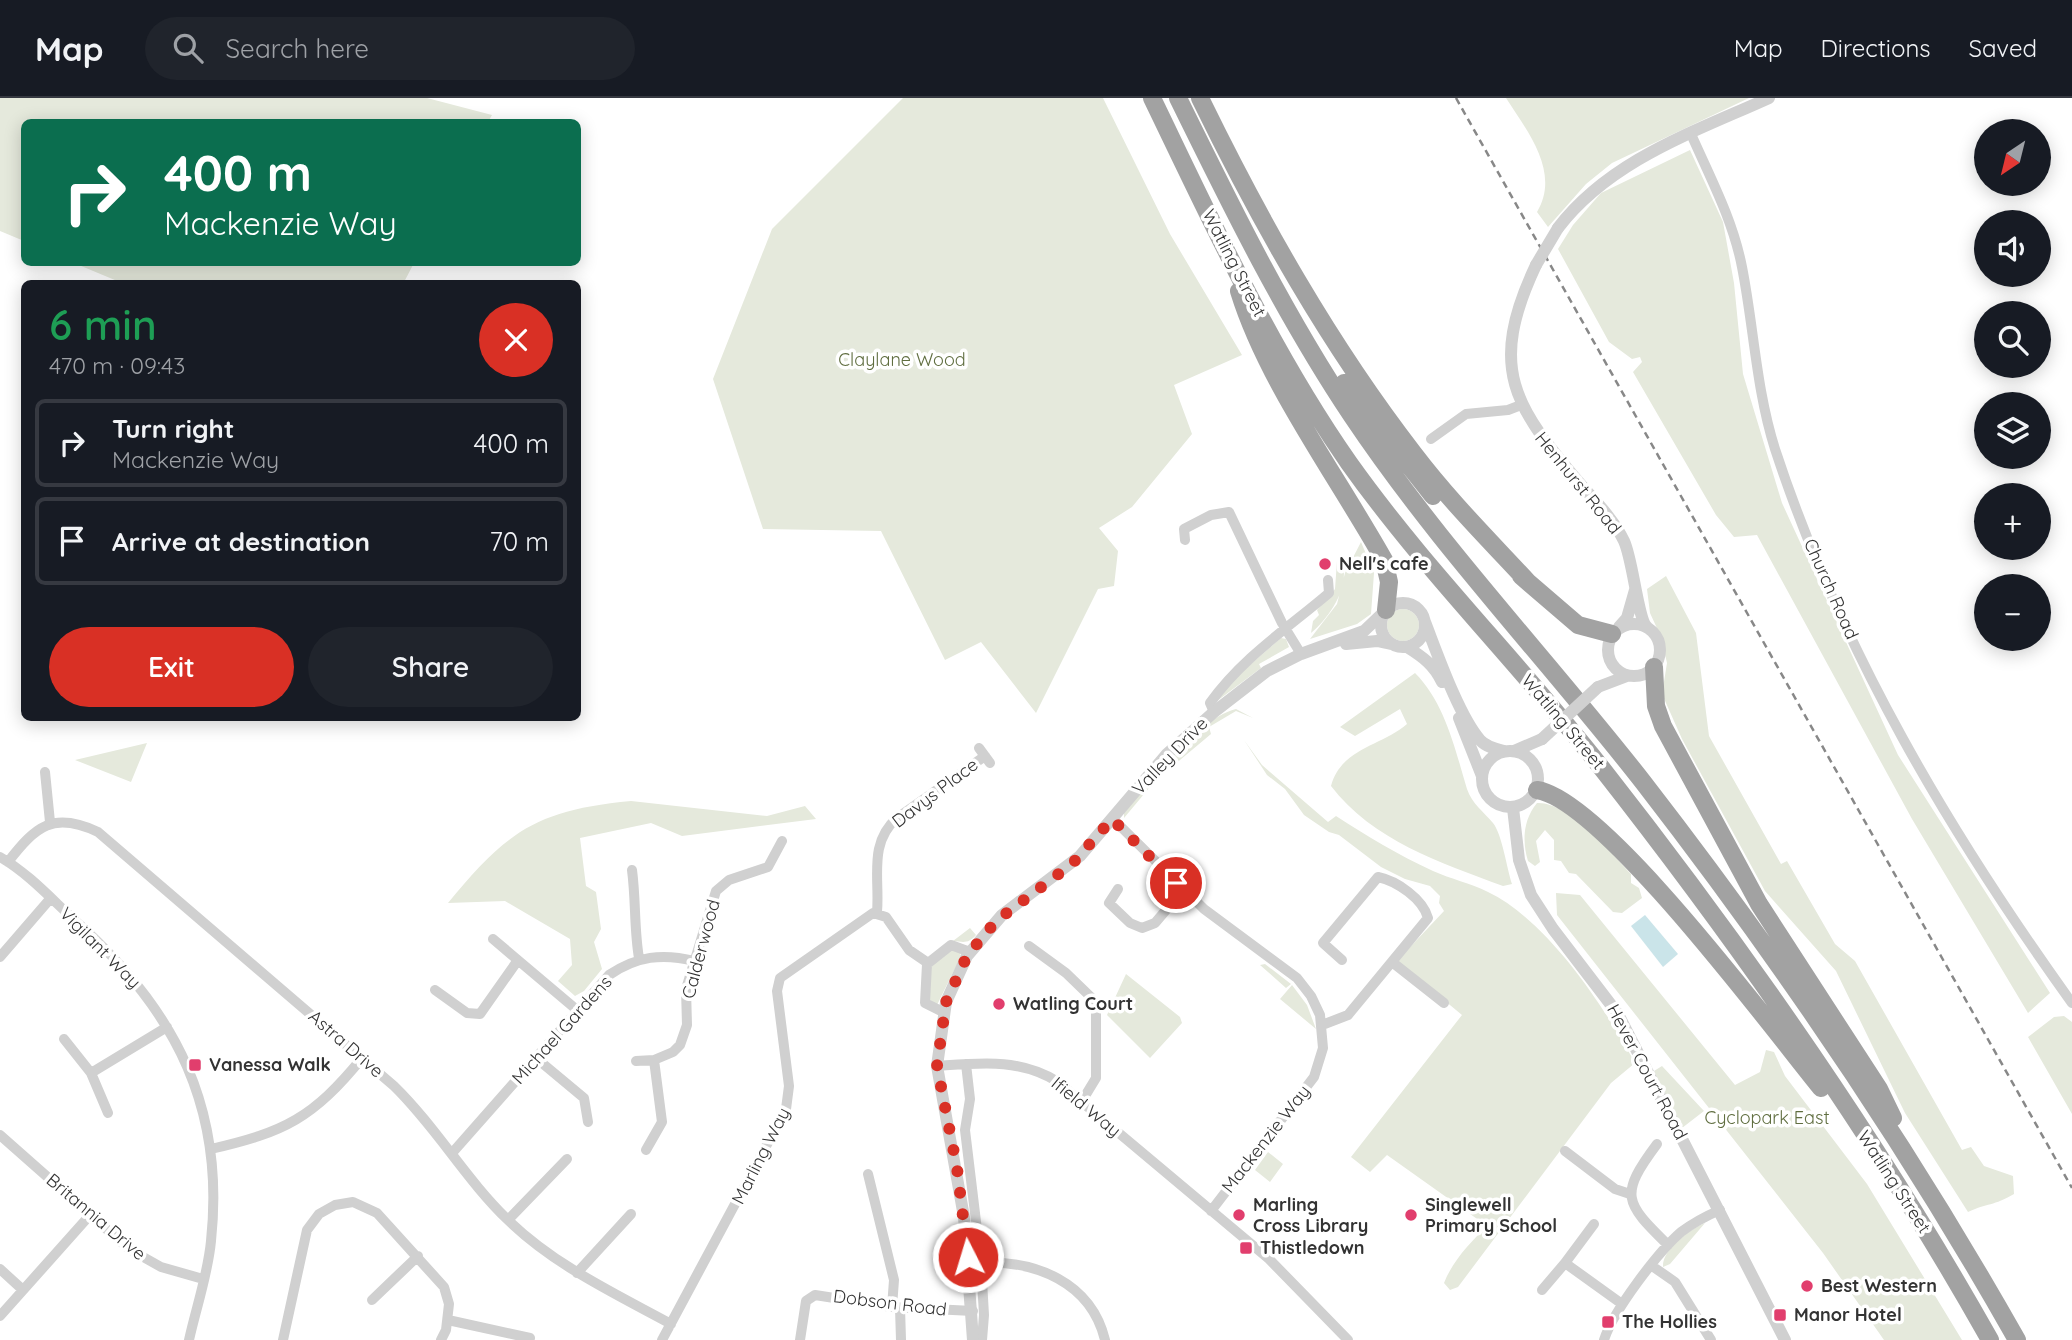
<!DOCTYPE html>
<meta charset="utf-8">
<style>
:root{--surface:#171b24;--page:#20242c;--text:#f1f3f6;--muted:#9ea1a6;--line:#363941;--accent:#d93025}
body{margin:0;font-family:Quicksand,sans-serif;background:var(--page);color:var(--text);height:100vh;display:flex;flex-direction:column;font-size:26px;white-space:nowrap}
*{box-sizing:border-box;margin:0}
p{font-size:23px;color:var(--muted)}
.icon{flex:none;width:38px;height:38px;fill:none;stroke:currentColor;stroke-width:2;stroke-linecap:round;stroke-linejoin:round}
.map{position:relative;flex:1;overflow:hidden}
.sheet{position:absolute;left:21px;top:182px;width:560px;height:441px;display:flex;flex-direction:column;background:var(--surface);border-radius:10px;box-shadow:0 4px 18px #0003}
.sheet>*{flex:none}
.hud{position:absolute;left:21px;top:21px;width:560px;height:147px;border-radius:10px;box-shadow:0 4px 18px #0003;background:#0b6e4f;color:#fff;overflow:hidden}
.needle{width:46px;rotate:215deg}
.tools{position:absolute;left:1974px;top:21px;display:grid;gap:14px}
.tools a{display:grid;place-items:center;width:77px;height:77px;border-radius:50%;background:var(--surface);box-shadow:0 4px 18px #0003;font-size:35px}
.pin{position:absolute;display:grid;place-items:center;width:60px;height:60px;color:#fff;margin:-30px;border:4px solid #fff;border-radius:50%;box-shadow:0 2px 7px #0007}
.me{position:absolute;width:77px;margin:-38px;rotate:355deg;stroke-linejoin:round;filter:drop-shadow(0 0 5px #0008)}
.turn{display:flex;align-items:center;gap:24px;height:147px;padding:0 28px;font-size:32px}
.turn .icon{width:91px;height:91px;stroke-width:2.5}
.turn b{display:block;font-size:49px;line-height:60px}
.round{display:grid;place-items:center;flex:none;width:74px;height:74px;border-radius:37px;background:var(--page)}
.head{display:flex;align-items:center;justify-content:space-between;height:119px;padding:0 28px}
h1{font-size:42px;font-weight:600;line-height:52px;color:#1e9e55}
.primary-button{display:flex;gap:14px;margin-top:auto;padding:14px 28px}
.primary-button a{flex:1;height:80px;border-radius:42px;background:var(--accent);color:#fff;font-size:28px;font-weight:600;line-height:80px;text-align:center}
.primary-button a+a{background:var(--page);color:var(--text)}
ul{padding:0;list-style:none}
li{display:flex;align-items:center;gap:21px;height:88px;margin:0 14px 10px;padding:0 14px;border:4px solid var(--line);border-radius:10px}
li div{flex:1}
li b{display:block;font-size:26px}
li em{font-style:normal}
header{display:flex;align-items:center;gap:42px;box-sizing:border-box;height:98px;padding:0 35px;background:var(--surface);border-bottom:2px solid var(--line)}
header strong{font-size:33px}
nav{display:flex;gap:38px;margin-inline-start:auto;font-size:24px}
.search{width:490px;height:63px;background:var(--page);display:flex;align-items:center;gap:18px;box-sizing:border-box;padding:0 24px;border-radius:38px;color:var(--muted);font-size:26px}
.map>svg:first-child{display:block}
.green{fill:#e5e9dc}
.water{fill:#cae4e9}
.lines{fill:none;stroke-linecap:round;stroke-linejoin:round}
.minor{stroke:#d0d0d0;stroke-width:10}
.tertiary{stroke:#d0d0d0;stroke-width:12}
.trunk{stroke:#a2a2a2;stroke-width:18}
.rail{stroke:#888;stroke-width:2.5;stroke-dasharray:7 5;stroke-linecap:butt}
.tertiary-bridge{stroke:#d0d0d0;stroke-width:12}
.route{stroke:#d93025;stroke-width:12;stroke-dasharray:0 21.6}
.poi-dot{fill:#e13e6d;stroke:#fff;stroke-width:2.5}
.labels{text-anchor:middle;stroke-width:7;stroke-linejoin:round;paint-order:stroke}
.street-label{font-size:18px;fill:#333;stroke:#fff}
.park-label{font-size:18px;fill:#606e40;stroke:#fff}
.poi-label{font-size:18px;font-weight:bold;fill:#333;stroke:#fff;text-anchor:start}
</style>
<header>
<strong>Map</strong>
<div class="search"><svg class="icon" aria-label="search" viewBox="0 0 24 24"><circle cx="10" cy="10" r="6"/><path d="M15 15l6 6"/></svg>Search here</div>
<nav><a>Map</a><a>Directions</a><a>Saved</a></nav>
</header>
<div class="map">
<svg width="2072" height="1242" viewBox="0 0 2072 1242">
<rect width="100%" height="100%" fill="#fff"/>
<!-- green -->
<path class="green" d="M0,0H427L492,17L488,24H24V143L0,133Z
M903,0H1103L1170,136L1242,257L1174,287L1192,336L1132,409L1099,430L1118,453L1114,488L1098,491L1036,615L981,544L945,562L881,433L763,431L713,281L772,131Z
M1506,0H1749L1612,65L1586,86L1548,129L1537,114C1561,74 1527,33 1506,0Z
M1690,52L1723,124L1734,185L1743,276L1782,405L1898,657L2050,895L2028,915L1912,721L1757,437L1734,439L1716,417L1633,274L1642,264L1640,259L1632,261L1609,244L1558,151L1573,127L1601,95Z
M74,165H414L403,186L122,185Z
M1361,444L1374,475L1371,516L1357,526L1310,541L1337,506L1345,475Z
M1341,461C1352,487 1330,519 1311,535L1313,523L1319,517L1317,512L1335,491L1337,463Z
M1666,478L1696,535L1709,638L1781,766L1787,763L1835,846L1855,863L1962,1052L1971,1049L1984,1068L2013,1078L2014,1096C1994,1108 1987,1105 1968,1114L1905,1015L1836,873L1765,793L1682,641L1662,596L1667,565L1661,539L1650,515L1647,491Z
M1387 527a16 16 0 1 1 32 0a16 16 0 1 1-32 0Z
M1281,540L1286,541L1289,549L1259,566L1261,570L1217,603L1229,585Z
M1415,575C1445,605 1455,651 1467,691C1472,706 1484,714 1493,725C1502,736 1507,771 1512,786L1503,788C1441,765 1372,742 1331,688C1341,650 1382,648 1407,626L1400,611L1355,638L1340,629Z
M1236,611L1253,620L1236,613L1209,629L1211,636L1155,683L1124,720V715C1150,684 1197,621 1236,611Z
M1244,642L1262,667L1328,724L1336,718C1367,738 1398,757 1433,773C1451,781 1470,785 1488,794C1547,822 1604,908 1635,965L1611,985L1458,1189L1450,1192L1444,1185C1453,1162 1471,1144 1487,1128L1387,1057L1370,1074L1351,1059L1462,917L1397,863L1444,813L1439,805L1440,798L1430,788L1405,781L1381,769L1339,737L1329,734L1304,717L1285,691L1267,677Z
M147,645L131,684L75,662Z
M631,703L767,718L805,708L816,721L682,738L651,725L580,740L586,788L596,794L601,831L594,844L602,871L584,893L575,898L558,883L572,867L570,841L505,803L448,805C507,733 537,712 631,703Z
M1537,705C1567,703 1611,754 1631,776V785L1639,790L1642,800L1622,815L1613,814L1576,776L1569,775L1561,763L1554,762V742L1545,732L1536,743L1540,764L1535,768L1528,763C1522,743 1523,722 1537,705Z
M1556,795L1580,797L1735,987L1760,974L1766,952L1774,954L1785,978L1867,1086L1962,1242H1884L1823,1155L1557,817Z
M970,830L976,837C968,846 964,844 953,843Z
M949,850L960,855L961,858L937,907L926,899L929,871Z
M1265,866L1291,886L1286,890L1260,867Z
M1126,876L1180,919L1182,925L1150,960L1107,917Z
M1292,887L1307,907L1316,931L1280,901Z
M2064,918L2072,924V1016L2028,939L2054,919Z
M1662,968L1704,1013L1682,1030L1654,973Z
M1268,1054L1283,1066L1270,1084L1255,1072Z
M1705,1125L1670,1166L1663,1169C1662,1151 1690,1131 1705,1125Z"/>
<!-- water -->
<path class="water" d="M1645,817L1678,856L1663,869L1631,828Z"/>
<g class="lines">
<!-- minor -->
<path class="minor" d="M1691,36C1710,79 1733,122 1742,169C1754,230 1756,291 1775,351C1841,552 1949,734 2072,905
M1431,341L1466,316L1508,312L1521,307
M1185,442L1184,431L1211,417L1229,414L1282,525L1301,556
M1214,614L1210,605C1242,560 1288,530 1329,495L1328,482
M979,650L990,665
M45,674L50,724
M1113,721L1204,811L1297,880L1311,898L1320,917L1323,950L1314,979L1211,1113
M0,759C30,776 56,806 81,828C177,915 225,1012 211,1143C208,1176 196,1210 189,1242
M8,764C36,728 53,713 98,734L394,988C437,1030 466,1082 509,1123C556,1168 614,1195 671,1226
M632,772C636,802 634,831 639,860
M1118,791L1109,805L1130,825L1142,830L1155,825L1183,792
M877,814C880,781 868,745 897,720L985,658
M493,841L577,912
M1029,848L1066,875L1096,904V980L1082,1003
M0,859L50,801
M1392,864L1444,905
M435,892L467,915L480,916L518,862
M943,914L925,905L927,866L951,847L970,854
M1322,927L1348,917L1428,820C1423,801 1397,783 1378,779L1323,845L1342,862
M64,941L91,975L108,1015
M536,960L584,1000L588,1024
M636,963L654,962L673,954L680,947L687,927L686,891L716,793L729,782L768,769L782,743
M966,966L970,1001L965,1032L981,1165L984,1217L982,1242
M937,968C980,965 1020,960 1058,984L1269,1161L1348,1242
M91,975L167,929
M0,1037L129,1151L161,1169L203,1181
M1657,1046C1619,1097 1624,1104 1668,1147
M211,1051C285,1034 313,1020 362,960
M646,1052L662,1024L654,962
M1565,1053L1615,1091L1630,1096
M453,1054L609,877C637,858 662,855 695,863
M868,1076L894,1182L892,1209
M508,1122L567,1061
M981,1165C1035,1162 1091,1184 1105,1242
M1565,1165L1594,1126
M1652,1168L1675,1184L1711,1242
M0,1171L23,1192
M577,1175L631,1116
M1542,1192L1565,1165L1622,1206
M372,1202L418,1158
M900,1210L901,1242
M0,1218L90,1117
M448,1222L530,1240
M283,1242L307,1132L319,1116L335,1107L353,1104L377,1115L444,1189L449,1206L446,1232L441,1242
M662,1242L786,1011L789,988L777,893L780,880L873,815L886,819L909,852L928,865
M800,1242L806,1203L815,1197L892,1209L973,1213
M1604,1242C1613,1213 1658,1154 1681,1134C1693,1125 1706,1118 1720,1112"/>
<!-- tertiary -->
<path class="tertiary" d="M1558,130C1610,62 1694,34 1769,0
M1536,167C1487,271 1514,308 1582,388C1597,405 1614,422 1624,443C1633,462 1638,522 1647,529
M1381 527a22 22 0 1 1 44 0a22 22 0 1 1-44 0Z
M1425,524C1437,555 1459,618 1480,642C1486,649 1496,651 1504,653
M1608 552a26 26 0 1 1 52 0a26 26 0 1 1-52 0Z
M1619,529L1627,520L1635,492
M1346,546L1377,543L1391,546
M1407,549C1423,559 1434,567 1442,584
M1598,589L1627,578
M1459,620L1482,678
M1482 681a28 28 0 1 1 56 0a28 28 0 1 1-56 0Z
M1514,653L1542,641
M1513,710L1519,762L1531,797L1553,831L1618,916L1785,1242
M973,1242L964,1119L937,968L946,904L967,858L1002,817L1080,758L1167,656L1214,614L1267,573L1301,556L1364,533L1386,512"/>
<!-- trunk -->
<path class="trunk" d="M1152,0C1212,124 1270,252 1349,365C1425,472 1519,565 1600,668C1742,849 1877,1041 1990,1242
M1178,0C1231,108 1285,218 1352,318C1439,448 1547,561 1643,684C1780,861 1907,1047 2017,1242
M1200,0C1261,125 1329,246 1414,356C1449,402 1489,442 1528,484
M1239,193C1267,284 1337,378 1384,462L1389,484L1386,512
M1344,285L1433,398
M1521,478L1578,527L1612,536
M1654,569L1656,608L1663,628L1759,806L1879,991L1893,1020
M1537,692C1603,702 1772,930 1821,990"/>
<!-- rail -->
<path class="rail" d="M1456,0L2072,1090"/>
<!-- tertiary-bridge -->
<path class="tertiary-bridge" d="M1536,167L1558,130
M1542,641L1598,589"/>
</g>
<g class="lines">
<!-- route -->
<path class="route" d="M968,1159L957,1070L937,968L946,904L967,858L996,823L1072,766L1112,721L1176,785"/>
</g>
<!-- markers -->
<g class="poi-dot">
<circle cx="1325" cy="466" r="7"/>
<circle cx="999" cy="906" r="7"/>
<rect x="188" y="960" width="14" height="14" rx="3.5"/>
<circle cx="1239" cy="1117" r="7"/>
<circle cx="1411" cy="1117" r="7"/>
<rect x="1239" y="1143" width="14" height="14" rx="3.5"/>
<circle cx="1807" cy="1188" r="7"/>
<rect x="1773" y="1210" width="14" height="14" rx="3.5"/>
<rect x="1601" y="1217" width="14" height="14" rx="3.5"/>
</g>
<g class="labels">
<!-- street labels -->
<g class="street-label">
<text transform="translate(1234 165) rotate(63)" y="6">Watling Street</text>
<text transform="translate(1578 385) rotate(51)" y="6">Henhurst Road</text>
<text transform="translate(1831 491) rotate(66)" y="6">Church Road</text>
<text transform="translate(1563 624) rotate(50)" y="6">Watling Street</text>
<text transform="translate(1170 658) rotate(-46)" y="6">Valley Drive</text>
<text transform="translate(935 695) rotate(-37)" y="6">Davys Place</text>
<text transform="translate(100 850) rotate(45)" y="6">Vigilant Way</text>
<text transform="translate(701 851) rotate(-75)" y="6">Calderwood</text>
<text transform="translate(562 932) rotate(-48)" y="6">Michael Gardens</text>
<text transform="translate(346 946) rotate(41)" y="6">Astra Drive</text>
<text transform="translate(1647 974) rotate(62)" y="6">Hever Court Road</text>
<text transform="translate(1086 1009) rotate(39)" y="6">Ifield Way</text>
<text transform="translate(1266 1041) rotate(-52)" y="6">Mackenzie Way</text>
<text transform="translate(761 1058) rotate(-63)" y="6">Marling Way</text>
<text transform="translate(1894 1084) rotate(57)" y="6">Watling Street</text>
<text transform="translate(96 1119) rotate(40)" y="6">Britannia Drive</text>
<text transform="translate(890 1205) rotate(7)" y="6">Dobson Road</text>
</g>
<!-- park labels -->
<g class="park-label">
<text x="902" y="268">Claylane Wood</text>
<text x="1767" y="1026">Cyclopark East</text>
</g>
<!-- poi labels -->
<g class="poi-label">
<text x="1339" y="472">Nell's cafe</text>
<text x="1013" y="912">Watling Court</text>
<text x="209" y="973">Vanessa Walk</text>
<text x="1253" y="1113">Marling<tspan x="1253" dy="21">Cross Library</tspan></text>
<text x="1425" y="1113">Singlewell<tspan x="1425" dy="21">Primary School</tspan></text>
<text x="1260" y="1156">Thistledown</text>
<text x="1821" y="1194">Best Western</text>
<text x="1794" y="1223">Manor Hotel</text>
<text x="1622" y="1230">The Hollies</text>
</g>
</g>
</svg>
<div class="tools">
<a><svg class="needle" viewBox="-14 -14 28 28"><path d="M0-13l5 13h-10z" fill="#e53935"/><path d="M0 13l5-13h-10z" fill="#9ea1a6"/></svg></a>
<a><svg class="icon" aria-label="sound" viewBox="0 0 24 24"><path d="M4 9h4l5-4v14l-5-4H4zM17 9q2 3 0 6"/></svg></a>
<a><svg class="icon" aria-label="search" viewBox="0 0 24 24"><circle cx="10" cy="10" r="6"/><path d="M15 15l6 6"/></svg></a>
<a><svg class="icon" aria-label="layers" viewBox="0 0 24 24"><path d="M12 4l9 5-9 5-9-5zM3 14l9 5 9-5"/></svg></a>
<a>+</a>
<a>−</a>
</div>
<div class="pin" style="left:1176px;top:785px;background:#d93025"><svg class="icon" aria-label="arrive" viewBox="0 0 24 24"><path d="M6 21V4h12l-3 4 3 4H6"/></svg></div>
<svg class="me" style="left:968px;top:1159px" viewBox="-20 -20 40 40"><circle r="17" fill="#d93025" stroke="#fff" stroke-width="3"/><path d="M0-11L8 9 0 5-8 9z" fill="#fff"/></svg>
<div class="hud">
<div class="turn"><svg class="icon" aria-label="right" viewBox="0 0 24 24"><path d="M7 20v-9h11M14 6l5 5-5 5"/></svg><div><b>400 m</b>Mackenzie Way</div></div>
</div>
<section class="sheet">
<div class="head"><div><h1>6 min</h1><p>470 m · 09:43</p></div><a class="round" style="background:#d93025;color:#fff"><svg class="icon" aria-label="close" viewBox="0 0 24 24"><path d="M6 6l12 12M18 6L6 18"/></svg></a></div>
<ul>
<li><svg class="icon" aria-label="right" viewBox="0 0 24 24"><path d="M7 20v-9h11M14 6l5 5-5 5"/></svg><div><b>Turn right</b><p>Mackenzie Way</p></div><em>400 m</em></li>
<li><svg class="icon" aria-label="arrive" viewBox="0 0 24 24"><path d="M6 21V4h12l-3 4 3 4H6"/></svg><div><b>Arrive at destination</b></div><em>70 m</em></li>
</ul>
<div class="primary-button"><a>Exit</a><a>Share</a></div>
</section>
</div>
